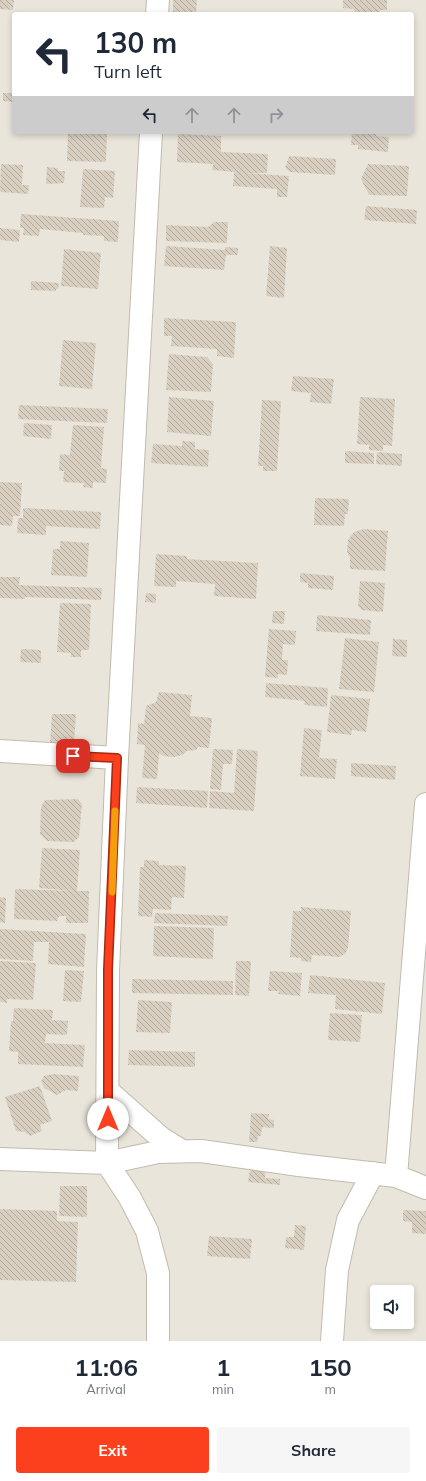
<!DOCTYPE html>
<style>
:root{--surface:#fff;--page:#f6f6f7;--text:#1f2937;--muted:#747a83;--accent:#fc3f1d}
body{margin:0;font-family:Mulish,sans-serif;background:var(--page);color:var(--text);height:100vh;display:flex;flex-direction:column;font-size:15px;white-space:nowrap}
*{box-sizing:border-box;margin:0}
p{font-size:13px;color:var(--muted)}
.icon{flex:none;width:22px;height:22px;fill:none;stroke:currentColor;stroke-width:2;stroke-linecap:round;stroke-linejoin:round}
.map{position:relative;height:1341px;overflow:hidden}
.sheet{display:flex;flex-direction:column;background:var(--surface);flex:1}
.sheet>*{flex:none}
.top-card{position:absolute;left:12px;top:12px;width:402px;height:122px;border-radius:4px;box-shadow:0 2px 6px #0003;background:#fff;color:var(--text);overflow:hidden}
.tools{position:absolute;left:370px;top:1285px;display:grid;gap:8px}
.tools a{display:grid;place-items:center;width:44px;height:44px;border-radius:4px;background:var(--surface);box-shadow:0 2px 6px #0003;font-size:20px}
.pin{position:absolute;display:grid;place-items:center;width:34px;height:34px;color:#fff;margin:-17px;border-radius:8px;box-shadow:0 2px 6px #0006}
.me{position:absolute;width:44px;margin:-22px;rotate:0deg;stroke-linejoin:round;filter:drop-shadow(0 0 3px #0008)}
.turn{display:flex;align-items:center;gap:14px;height:84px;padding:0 16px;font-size:18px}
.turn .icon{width:52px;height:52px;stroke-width:2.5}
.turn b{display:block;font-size:28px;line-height:34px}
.lanes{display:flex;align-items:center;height:38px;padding:0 16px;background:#0003;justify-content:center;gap:20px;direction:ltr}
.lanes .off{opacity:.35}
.eta{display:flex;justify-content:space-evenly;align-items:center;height:68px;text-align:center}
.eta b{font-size:24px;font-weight:700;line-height:28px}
.cta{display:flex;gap:8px;margin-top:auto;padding:8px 16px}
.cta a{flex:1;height:46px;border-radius:4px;background:var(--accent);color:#fff;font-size:16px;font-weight:700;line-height:46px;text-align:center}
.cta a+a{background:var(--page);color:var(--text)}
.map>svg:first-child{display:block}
.residential{fill:#eae5da;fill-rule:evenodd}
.building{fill:url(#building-back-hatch)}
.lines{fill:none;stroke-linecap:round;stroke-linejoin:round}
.minor-casing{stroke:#c2bbae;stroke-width:24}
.minor{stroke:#fff;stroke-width:22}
.route-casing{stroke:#a42913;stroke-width:10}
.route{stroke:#fc3f1d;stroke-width:7}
.slow{stroke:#f59e0b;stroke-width:7}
</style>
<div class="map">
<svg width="426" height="1341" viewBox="0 0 426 1341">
<defs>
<pattern id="building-back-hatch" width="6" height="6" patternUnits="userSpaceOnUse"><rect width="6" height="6" fill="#d8cfc1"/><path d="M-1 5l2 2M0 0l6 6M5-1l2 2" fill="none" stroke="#b1aa9e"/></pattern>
</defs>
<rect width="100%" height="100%" fill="#f6f3ec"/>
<!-- residential -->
<path class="residential" d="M0,0H426V1341H0ZM14,14H412V132H14ZM377,1292H407V1322H377Z"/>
<!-- building -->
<path class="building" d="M0,0H14L13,10L0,9Z
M173,0H197L196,14H173Z
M343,0H387V10H380L379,14H354V9L343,8Z
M3,93H14V102L3,101Z
M68,132H107L106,162L67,161Z
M352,132H376V136L389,137L388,152L358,149V145H351Z
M178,134L221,136V152L268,154L267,173H247L289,176L287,197H277V189L233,186L234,172L212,170L213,164L177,162Z
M289,156L336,159L335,175L290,172L285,168Z
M1,164L23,165L22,185H29L28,194L0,192Z
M368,164L409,166L407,196L369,195L361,179Z
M47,167L58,168V171H65L64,183L46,184Z
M83,169L115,171L113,198L105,197L104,208L80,207Z
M366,206L417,210L416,224L364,220Z
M21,214L119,221L118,242L104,241V236L83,235L84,228L83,233L40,229L39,236L23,235L24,228H20Z
M214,222H228L227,243L166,241V225L208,227Z
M0,228L20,230L19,242L0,240Z
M166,246L225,250V247L238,248V255H226L224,270L164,266Z
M270,246L287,248L284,298L266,296Z
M64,249L101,253L98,289L61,286Z
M31,281L59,283L58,289H56V291L31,290Z
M164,318L236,322L234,358L217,356V349L171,346L172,336H164Z
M63,340L96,343L92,389L59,386Z
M169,354L207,357L213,364L211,392L166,390Z
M293,376L334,379L331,404L310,402L311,393L291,391Z
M169,397L214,401L211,436L167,432Z
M360,397L395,399L392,446L383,445V451L369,450V445L357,444Z
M262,400L281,401L277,471H263V466H258Z
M19,405L108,409L107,423L18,419Z
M24,423L52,425L51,439L23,436Z
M73,425L104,427L101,468L107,469L106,483L93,482V488L83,487L84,483L63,482L64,471H59L60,454L70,455Z
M182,441L195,442V449L209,450L208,467L151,463L153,444L182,446Z
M345,451L374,453V464L345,463Z
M377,452L402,454V466L376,464Z
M0,482L22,483L20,516H13L12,526L0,525Z
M315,498L349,499L348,514H345L344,526L314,525Z
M23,508L101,512L100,529L46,526V535L17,533L18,518H23Z
M364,529L388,531L385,571L350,569V557L348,555L347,550L348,540L354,532Z
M60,541L89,543L87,577L51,575L53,549H60Z
M156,554L187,556V559L258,563L256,599L214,596L215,584L176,581V587L154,586Z
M300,573L334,576L333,590L308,588V583L300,582Z
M0,577H20L19,585L102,588L101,600L25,597V599L0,598Z
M360,581L385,583L383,612L362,610L358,606Z
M146,593L156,594V603L145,602Z
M60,603L91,604L89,650H81V657H71V653L57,652Z
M273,611H285L284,624L272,623Z
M317,615L371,620L370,635L316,631Z
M269,629L296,631L295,645L283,644L282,660H288L287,675L278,674V678L265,677Z
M345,638L379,642L374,692L339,689Z
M393,639L407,640V657L392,656Z
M21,649L41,650V663L20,662Z
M266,683L328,688L327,707L304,705L305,701L265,697Z
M159,692L192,695L190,716L212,718L209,748L198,747L196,750L187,751L182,755L174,757L163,756L159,753L157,779L142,778L145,745L137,744L138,723L144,724L146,706L156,702Z
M331,695L370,699L366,732L352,730L351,735L327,732Z
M52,714H76L74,744L50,743Z
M304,728L322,730L319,758L337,759L335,779L300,776Z
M213,749L233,750L232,764H223L221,790L210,789Z
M237,749L258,751L254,811L209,808L210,791L234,793Z
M351,763L396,766L395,780L351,776Z
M137,787L208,791L207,808L136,803Z
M78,799L82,804L79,837L74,842L47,841L40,834L41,807L45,800Z
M42,848L80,850L77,891H89L88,923H66V916H59L57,921L14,919L15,889L74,891L39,888Z
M144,860L159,861V865L186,866L184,898L172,897L171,910L153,909L152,917L138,916L140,867H144Z
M0,897L6,898L5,923L0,922Z
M301,907L351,911L348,948L345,954L339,957L312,955L311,962L301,961V958L290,957L293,911H301Z
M155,913L228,916L227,926L154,923Z
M154,926L214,928L213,959L153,956Z
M0,929L86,934L84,967L48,964L49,942H34L33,961L0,959Z
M0,961L36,963L33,1000L7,999V1003L0,1002Z
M236,961H251L249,996L235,995Z
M65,970L84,971L81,1002L63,1001Z
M270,971L302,973L300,996L278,994L279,991H268Z
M310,975L385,983L382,1014L335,1009L336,995L308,993Z
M132,979L233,981V995L132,993Z
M138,1000L172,1002L170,1033L136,1032Z
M14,1008L53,1010L52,1020L68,1021L67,1035L46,1034L45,1043L85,1045L83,1067L18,1064V1052L9,1051L11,1021H13Z
M330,1013L362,1015L360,1042L328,1040Z
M129,1050L195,1052V1067L128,1065Z
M53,1074L79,1076L78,1091L66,1090L57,1095L44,1088L41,1081L44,1076Z
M40,1086L52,1121L40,1125L42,1131L30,1136L25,1132L16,1131L5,1097Z
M251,1113L269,1114L268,1119L274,1120V1128L262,1127L261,1136H258L257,1142H249Z
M250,1169L265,1170V1178L280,1179V1185L248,1182Z
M60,1186H87V1217L59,1216Z
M0,1209L57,1211V1221L78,1222L76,1282L0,1280Z
M403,1210L426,1211V1234L412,1233V1222L403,1221Z
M295,1225L306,1226L304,1250L285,1248L286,1237H294Z
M209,1236L252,1239L250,1259L207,1256Z"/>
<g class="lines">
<!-- minor casing -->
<g class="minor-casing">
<path id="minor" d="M157,14L158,0
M151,132L117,758L108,971L107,1163L130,1198L147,1231L158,1273V1341
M0,751L117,758
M108,1091L161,1138L182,1151
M0,1159L107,1163L158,1152L201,1151L299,1165L396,1176L426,1188
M396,1176L426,804
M332,1341L337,1270L348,1220L373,1173"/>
</g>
<!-- minor -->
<use href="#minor" class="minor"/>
</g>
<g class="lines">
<!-- route casing -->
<g class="route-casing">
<path id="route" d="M73,756L117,758L108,970V1119"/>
</g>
<!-- route -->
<use href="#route" class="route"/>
<!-- slow -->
<path class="slow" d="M112,892L115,811"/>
</g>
</svg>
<div class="tools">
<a><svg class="icon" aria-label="sound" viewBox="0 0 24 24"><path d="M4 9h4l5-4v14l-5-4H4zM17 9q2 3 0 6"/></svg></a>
</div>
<div class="pin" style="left:73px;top:756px;background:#d93025"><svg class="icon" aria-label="arrive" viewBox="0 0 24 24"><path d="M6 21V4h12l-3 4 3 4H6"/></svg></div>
<svg class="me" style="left:108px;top:1119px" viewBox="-20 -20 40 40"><circle r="19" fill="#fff"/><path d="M0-13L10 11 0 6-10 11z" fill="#fc3f1d"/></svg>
<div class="top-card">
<div class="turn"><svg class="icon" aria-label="left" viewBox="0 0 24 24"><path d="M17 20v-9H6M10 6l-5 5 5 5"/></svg><div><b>130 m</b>Turn left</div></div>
<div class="lanes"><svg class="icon" aria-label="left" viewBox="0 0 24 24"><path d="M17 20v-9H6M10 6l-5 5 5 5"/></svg><svg class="icon off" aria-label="ahead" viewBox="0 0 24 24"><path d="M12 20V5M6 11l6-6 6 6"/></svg><svg class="icon off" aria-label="ahead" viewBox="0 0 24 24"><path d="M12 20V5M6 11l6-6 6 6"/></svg><svg class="icon off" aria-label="right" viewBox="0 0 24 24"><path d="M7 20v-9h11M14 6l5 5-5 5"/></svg></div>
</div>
</div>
<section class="sheet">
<div class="eta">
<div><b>11:06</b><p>Arrival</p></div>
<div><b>1</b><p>min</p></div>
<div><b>150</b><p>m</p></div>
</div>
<div class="cta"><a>Exit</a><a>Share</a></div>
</section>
